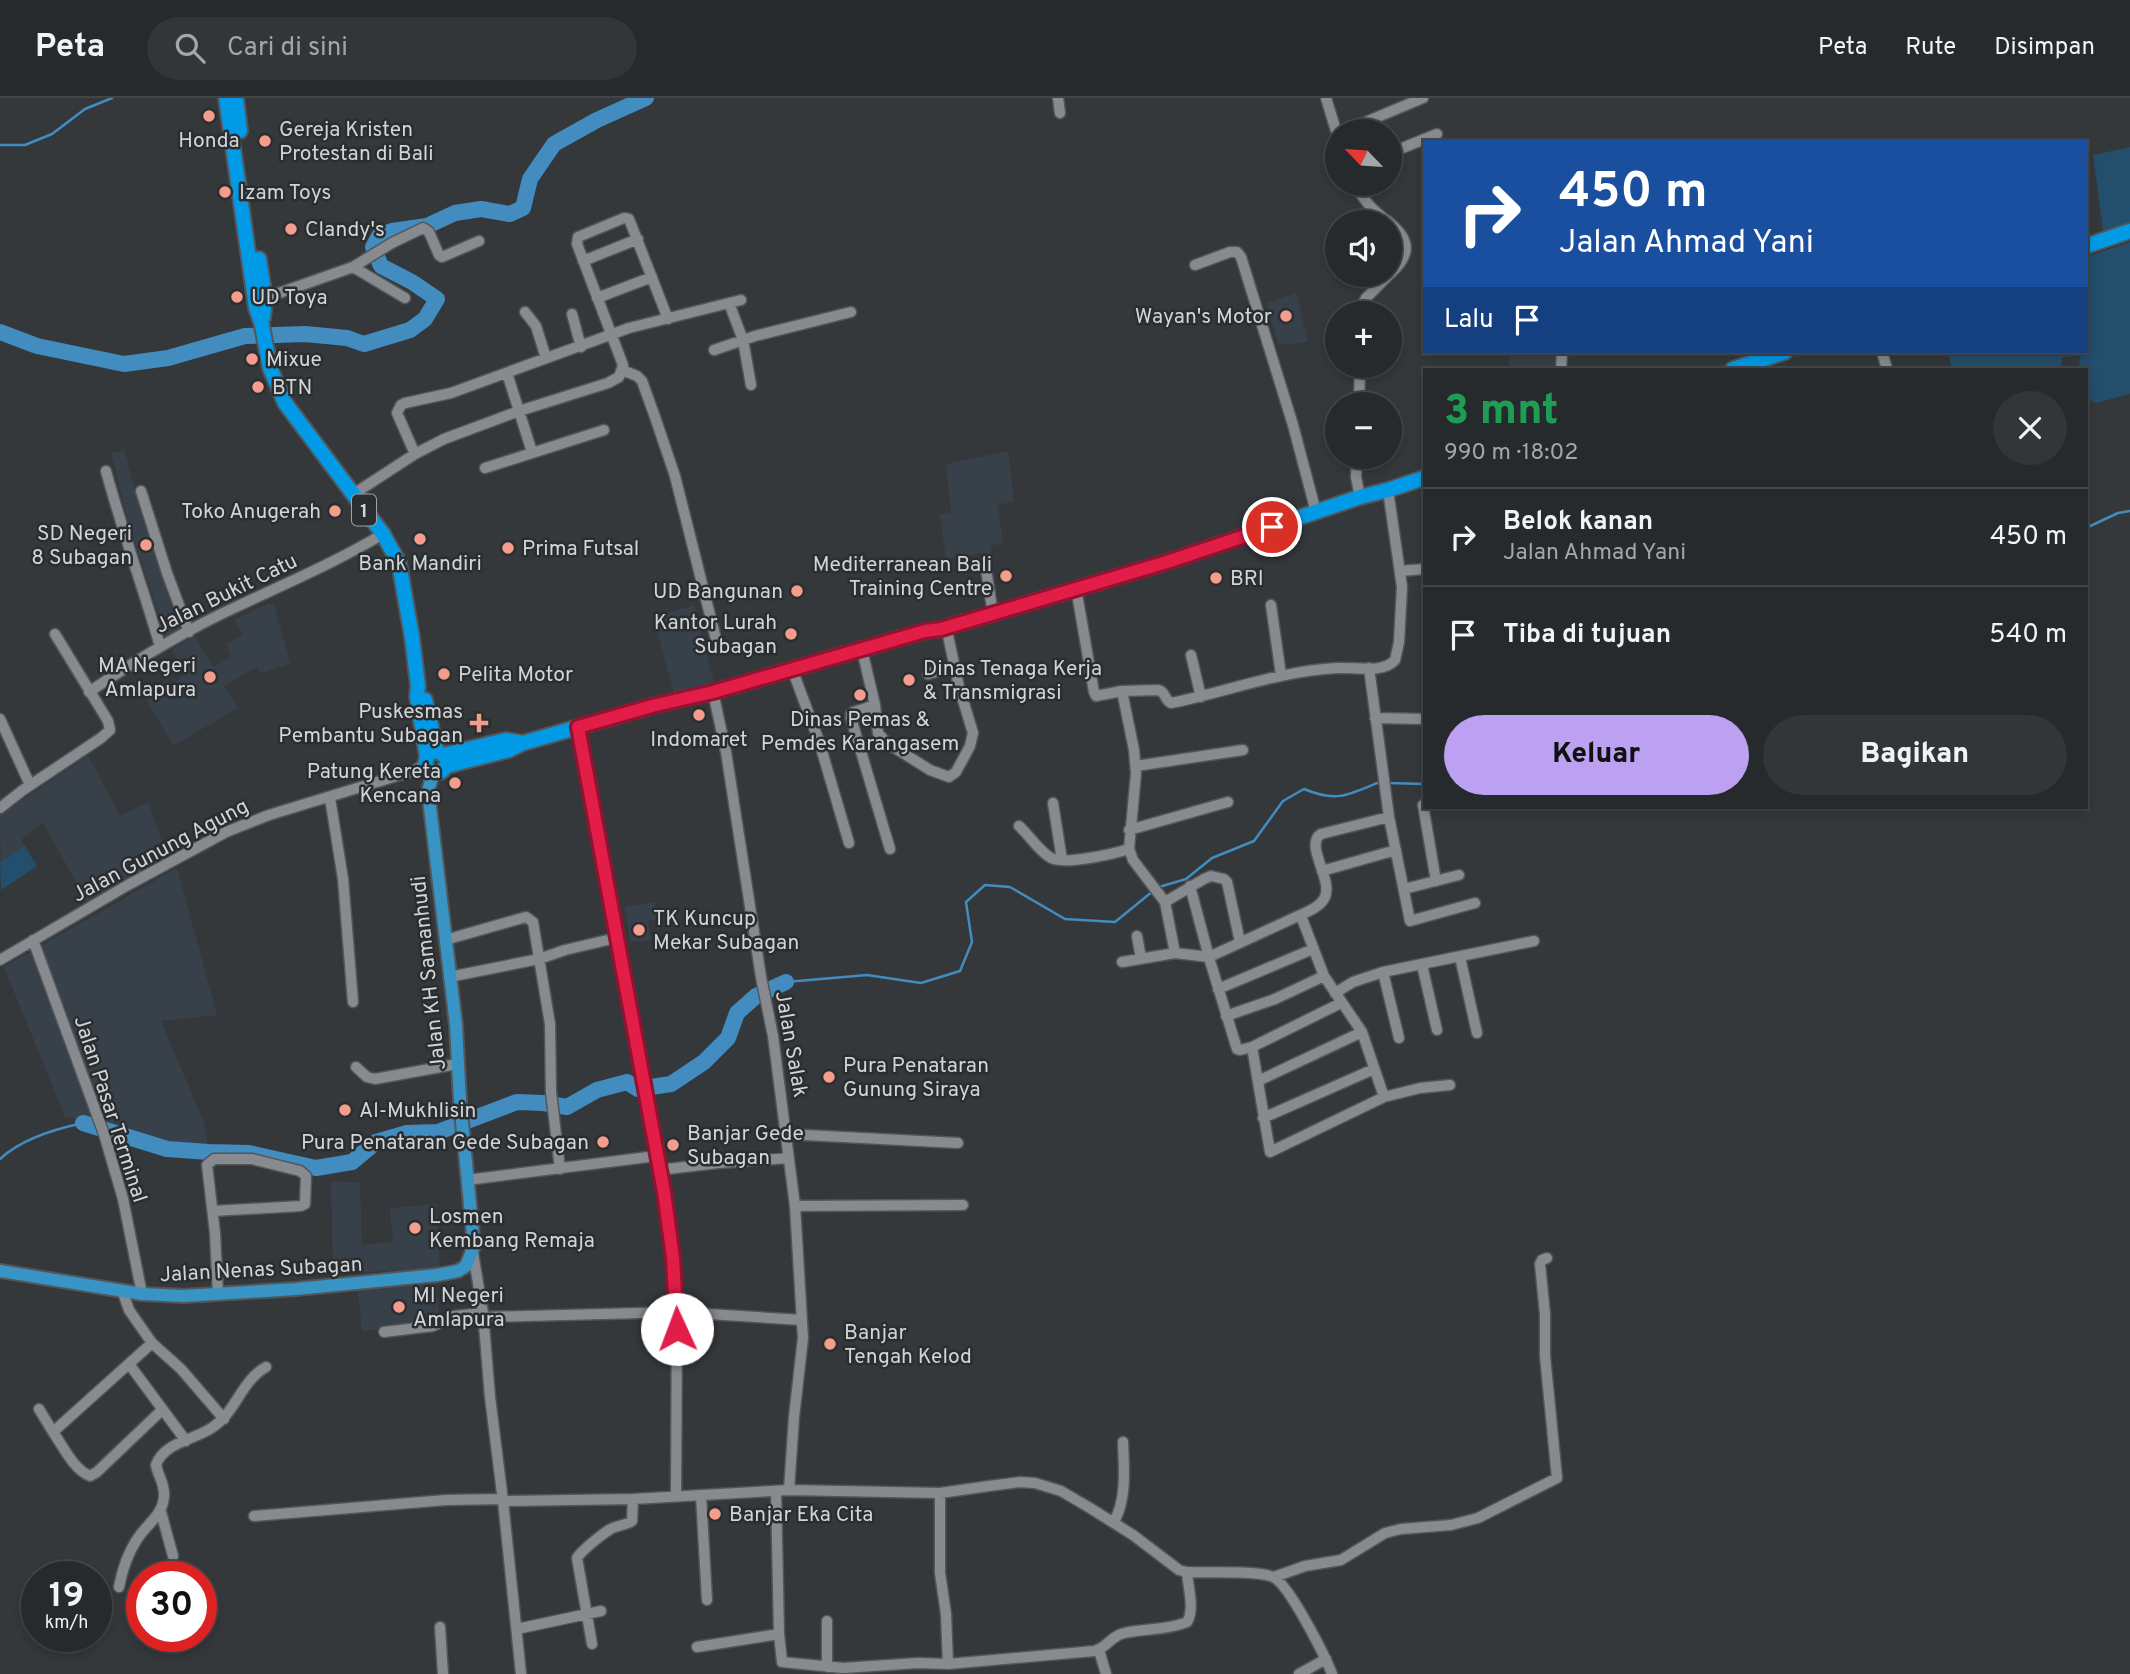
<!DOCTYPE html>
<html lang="id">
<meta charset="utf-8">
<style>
:root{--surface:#272a2c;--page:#333638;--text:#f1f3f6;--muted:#a4a7a9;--line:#434648;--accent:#bca0f2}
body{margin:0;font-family:Overpass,sans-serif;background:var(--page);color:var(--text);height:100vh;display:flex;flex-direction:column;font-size:26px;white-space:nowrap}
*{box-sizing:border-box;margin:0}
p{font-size:23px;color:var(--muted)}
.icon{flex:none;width:38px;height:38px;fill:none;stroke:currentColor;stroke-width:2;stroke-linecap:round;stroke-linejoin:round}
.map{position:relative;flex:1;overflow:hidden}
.details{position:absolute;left:1423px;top:270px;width:665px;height:441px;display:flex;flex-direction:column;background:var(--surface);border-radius:0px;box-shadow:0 4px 10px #0003,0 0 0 2px var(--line)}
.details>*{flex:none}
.top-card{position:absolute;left:1423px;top:42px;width:665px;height:214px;border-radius:0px;box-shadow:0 4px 10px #0003,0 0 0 2px var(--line);background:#1a4fa0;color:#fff;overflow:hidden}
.needle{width:46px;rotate:295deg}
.buttons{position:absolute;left:1325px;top:21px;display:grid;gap:14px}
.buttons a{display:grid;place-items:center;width:77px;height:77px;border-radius:50%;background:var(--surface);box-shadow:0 4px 10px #0003,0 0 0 2px var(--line);font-size:35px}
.speed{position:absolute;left:21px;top:1463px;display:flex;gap:14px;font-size:35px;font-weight:700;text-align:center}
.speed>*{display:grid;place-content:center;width:91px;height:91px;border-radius:50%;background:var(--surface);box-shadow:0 4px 10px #0003,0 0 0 2px var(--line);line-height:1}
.speed small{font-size:18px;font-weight:400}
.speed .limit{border:10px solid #d22;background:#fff;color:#111}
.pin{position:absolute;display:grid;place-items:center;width:60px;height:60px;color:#fff;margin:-30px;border:4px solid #fff;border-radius:50%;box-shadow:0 2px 7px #0007}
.me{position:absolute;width:77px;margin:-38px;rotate:358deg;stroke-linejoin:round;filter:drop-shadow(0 0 5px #0008)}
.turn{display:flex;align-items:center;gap:24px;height:147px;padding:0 21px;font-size:32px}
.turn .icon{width:91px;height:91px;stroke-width:2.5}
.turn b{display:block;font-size:49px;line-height:60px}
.then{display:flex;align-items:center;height:66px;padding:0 21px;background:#0003;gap:14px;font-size:26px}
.round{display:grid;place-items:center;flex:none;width:74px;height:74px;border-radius:37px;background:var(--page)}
.overview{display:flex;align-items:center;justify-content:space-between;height:119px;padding:0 21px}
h1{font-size:42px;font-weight:800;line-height:52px;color:#1e9e55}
.cta{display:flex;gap:14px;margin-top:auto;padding:14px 21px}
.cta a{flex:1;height:80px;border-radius:42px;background:var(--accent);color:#111;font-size:28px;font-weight:800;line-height:80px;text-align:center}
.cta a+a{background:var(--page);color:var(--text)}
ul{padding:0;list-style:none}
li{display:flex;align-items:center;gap:21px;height:98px;padding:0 21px;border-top:2px solid var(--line)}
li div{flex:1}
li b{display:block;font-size:26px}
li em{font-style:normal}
header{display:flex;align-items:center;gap:42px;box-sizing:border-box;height:98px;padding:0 35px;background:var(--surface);border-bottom:2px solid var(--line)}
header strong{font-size:33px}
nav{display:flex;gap:38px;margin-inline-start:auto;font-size:24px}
.search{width:490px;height:63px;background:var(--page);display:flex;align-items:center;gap:18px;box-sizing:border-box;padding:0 24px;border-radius:38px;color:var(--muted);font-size:26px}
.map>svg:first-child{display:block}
.built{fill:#384149}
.green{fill:#234e6c}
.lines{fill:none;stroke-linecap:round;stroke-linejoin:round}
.stream{stroke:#428cc0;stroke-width:2.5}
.river{stroke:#428cc0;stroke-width:16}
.minor-casing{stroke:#535658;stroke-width:13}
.major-casing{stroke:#535658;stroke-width:16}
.highway-casing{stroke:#535658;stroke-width:18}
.minor{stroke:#878b8f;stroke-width:10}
.major{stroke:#3794c4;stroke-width:12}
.highway{stroke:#019ae7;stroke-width:14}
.route-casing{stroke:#92132f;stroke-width:18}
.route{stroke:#e11d48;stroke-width:12}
.poi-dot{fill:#f49d8c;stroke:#2a2e31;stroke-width:2.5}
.labels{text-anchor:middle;stroke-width:5;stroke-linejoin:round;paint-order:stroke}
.shield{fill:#2a2e31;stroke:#a0a2a4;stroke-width:2}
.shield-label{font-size:19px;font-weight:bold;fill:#d2d4d6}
.poi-label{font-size:21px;fill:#d2d4d6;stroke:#2a2e31;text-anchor:start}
.street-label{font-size:21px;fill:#d2d4d6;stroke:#2a2e31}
</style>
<header>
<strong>Peta</strong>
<div class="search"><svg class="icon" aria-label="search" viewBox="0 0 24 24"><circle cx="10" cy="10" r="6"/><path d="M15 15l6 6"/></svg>Cari di sini</div>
<nav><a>Peta</a><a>Rute</a><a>Disimpan</a></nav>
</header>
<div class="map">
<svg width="2130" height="1576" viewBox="0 0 2130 1576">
<rect width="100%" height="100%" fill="#34383b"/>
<!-- built -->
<path class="built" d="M1296,195L1308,244L1279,247L1266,205Z
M1509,254H1559L1557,271H1509Z
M124,352L135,394H140L186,534L168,544L127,419L111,355Z
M1008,353L1014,403L998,407L1003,445L990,448L992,464L984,465L982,455L946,461L940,416L951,414L946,366Z
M270,505L274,506L290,566L261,575L257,569L224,588L238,610L173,648L144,597L166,582L169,587L185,576L172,552L194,538L214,569L231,559L226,546L243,538L235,521Z
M694,507L714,584L674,595L653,519Z
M88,657L120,718L148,704L169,762L87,805L43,724L21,742L37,768L1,792L0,717Z
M177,770L217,917L161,923L204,1025L208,1050L167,1046L118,1027L65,1019L4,869Z
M654,804L657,822L648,823L651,842L630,844L625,809Z
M331,1083L360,1085L362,1147L393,1144L390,1110L436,1106L440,1170L333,1176Z
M436,1185L440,1224L362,1233L358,1193Z"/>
<!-- green -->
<path class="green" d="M2130,49V132L2104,139L2093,57Z
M2130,144V296L2096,305L2086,300V271H2079L2080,257L2062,260L2061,271H1952L1948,254H2086V159Z
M25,748L37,768L1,792L0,764Z"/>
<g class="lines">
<!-- stream -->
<path class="stream" d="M0,47H25L52,36L85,11L112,0
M2086,430L2118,415L2130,413
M1388,685L1424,686
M1159,789L1186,781L1212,760L1254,743L1283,703L1304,691C1335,704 1347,698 1377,685H1382
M786,884L867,877L921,885L960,873L972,844L966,804L985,787L1010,789L1065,821L1115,824L1153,793
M0,1061C21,1041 55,1031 83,1025"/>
<!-- river -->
<path class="river" d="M0,234L37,248L124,266L168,260L245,238L305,236L347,240L364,246L410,232L425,221L437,201L412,184L381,168L373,149L379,138L392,133L427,128L455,115L481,111L510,116L523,110L530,81L554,46L597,22L646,0
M83,1025L167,1051L209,1054L249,1055L316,1070L352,1064L376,1044L407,1035L438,1034L517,1004L543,1005L567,1009L597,992L627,984L638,991L671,986L704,964L728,940L737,915L756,898L786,884"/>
<!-- minor casing -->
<g class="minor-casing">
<path id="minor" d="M1058,0L1060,15
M1326,0L1337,36
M1344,33L1423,0
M1390,55L1437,36
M1355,86C1364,103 1373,113 1389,124
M1390,125C1412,143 1410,158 1390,176
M583,163L638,141
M1195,167L1230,154H1237L1241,159L1293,327L1316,414
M353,169L405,200
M265,200L353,169L392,145L423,130L429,134L439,157L442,159L479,143
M597,200L652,179
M729,205L743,242L751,287
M525,214L536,228L546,260
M1358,215L1366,200L1389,177
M572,216L581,249
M714,252L755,238L851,214
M1882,254L1887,271
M1561,271L1562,254
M622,272L637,278L642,283L655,319L675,378L716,541
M507,275L532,354
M1359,306L1360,268
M415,356L397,315L401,307L405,305L451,295L629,230L741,202
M1357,359L1356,379L1360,399
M485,370L604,332
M106,373C122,432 143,490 160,548
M141,393L167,475L189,534
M352,397L415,356L444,341L519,313L608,285L619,279L623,267L577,146L578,139L624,120L629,121L668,221
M985,465L993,516
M1400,473L1424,471
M1076,490L1094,594L1096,598L1122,593L1158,592C1166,593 1164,602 1171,605C1226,594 1280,573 1337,570C1354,569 1383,576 1395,562L1399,544L1402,489L1388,392
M1271,507L1281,577
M862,552L875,607L878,635L887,645L930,672L949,679L956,674L970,648L973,635L959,589L946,528
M1191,557L1201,599
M1369,570L1389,719L1410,823L1475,805
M792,571L819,643L849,745
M928,576L954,569
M1122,593L1134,652L1136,675L1129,751L1133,762L1165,804L1175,855
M89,594C136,562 186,532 238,508C287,485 336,464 383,436
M713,594L726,654L761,879L773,938L795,1108L803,1240L794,1319L789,1392
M875,607L854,614L851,616V620L890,751
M1375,620L1424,621
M0,621L30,687
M578,630L593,701L628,907L647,995L673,1160L677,1214L676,1397
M1136,668L1243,652
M330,700L343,781L353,904
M1053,705L1062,762
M1423,707L1436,783
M0,710L23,692L101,640L110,632L108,623L55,536
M1019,728C1029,737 1039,753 1051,760C1065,767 1113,756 1129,751
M1129,732L1228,704
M1322,773L1396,752
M1190,788L1210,863L1237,951L1240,952L1252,949L1341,905
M1404,791L1459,777
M1165,804L1204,781L1211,778L1224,781L1227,784L1240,844
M1301,818L1324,878L1362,934L1384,999
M1137,838L1141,860
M33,842L104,1036L123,1101L142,1196
M445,842L526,819L533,824L550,926L551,994L560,1071
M1460,859L1477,935
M0,862L128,787L226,734L269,717L413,673L425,667
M1122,864L1175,855L1209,859L1309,813C1315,810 1322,806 1325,799C1333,781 1304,747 1321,736L1389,719
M1422,867L1437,932
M1383,874L1399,940
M449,879L539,861L565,852L616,840
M1218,891L1313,851
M1335,895L1353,884L1383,874L1534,843
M1226,918L1275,901L1324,878
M1252,949L1270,1054L1384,999L1420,990L1450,987
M356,969L367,979L375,981L457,966
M1258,983L1362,934
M1263,1020L1374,971
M786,1036L958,1045
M659,1072L718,1065L789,1060
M467,1082L656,1058
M795,1108L963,1107
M213,1113L301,1108L305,1106L306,1078L300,1073L252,1061H214L207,1067L215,1135L218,1197
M473,1155L483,1215L490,1299L503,1403L633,1401L789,1392L940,1395L989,1388L1020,1384L1035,1385L1061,1393L1090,1410L1133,1437L1179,1472L1187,1474C1205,1475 1259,1472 1273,1479C1289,1486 1325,1558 1332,1576
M484,1219L677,1214L802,1222
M384,1234L433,1228L454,1218L483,1215
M152,1245L181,1271L224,1321
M129,1266L186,1343
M39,1311L53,1334L152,1245L129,1212L122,1192
M53,1334C63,1348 73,1371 90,1378L97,1374L162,1312
M776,1393L779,1536L782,1564L843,1570L918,1565L948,1566L1094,1553C1105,1551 1110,1540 1121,1536C1142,1530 1166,1533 1187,1524C1195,1511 1188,1490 1187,1474
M940,1395V1475L946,1516L948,1566
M701,1397L707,1502
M503,1403L521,1576
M161,1414L173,1458
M254,1418L446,1402L503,1401
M1114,1424C1127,1400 1124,1371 1123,1344
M1274,1479L1305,1468L1341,1462L1385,1435L1401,1431L1451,1427L1478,1420L1557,1380L1545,1258V1216L1540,1166L1542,1162L1547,1160
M119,1489C122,1473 127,1457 136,1443C146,1426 163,1418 164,1398C165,1386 158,1378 156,1367C164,1344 195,1342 213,1329C236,1314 241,1283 266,1269
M440,1529L443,1576
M517,1531L601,1513
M592,1546L577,1460C581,1453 601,1437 609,1432C616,1427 625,1428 632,1423L633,1401
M697,1549L779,1536
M1099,1552L1106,1576
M827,1569V1523
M1299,1576L1326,1561"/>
</g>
<!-- major casing -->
<g class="major-casing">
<path id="major" d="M0,1173L142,1196L184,1198L296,1191L437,1177L458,1173L466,1168L474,1148L460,1003L456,927L429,701V690L433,675"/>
</g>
<!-- highway casing -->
<g class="highway-casing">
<path id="highway" d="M226,0L256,210L262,227
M236,0L240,33
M2086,148L2130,133
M259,161L265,200L263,220
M262,228L270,270L285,305L383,436L399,465L412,539L418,588L417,598L427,659L425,667L430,674C437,676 442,675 446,668L509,652L523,645L652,608L713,594L925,533L941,531L1167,464L1360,399L1388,392L1424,380
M1733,271L1785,254
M425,602L437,654
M443,657L506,642L523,645"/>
</g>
<!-- minor -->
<use href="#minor" class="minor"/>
<!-- major -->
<use href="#major" class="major"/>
<!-- highway -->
<use href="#highway" class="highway"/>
</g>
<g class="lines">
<!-- route casing -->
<g class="route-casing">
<path id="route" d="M677,1231L673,1160L664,1094L578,629L652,608L713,594L925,533L941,531L1167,464L1272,429"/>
</g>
<!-- route -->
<use href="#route" class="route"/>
</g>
<!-- markers -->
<g class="poi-dot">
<circle cx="209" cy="18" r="7"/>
<circle cx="265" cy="43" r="7"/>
<circle cx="225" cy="94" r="7"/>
<circle cx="291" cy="131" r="7"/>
<circle cx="237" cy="199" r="7"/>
<circle cx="1286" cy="218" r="7"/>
<circle cx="252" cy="261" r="7"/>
<circle cx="258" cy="289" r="7"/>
<circle cx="335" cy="413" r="7"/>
<circle cx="420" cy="441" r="7"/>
<circle cx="146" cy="447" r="7"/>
<circle cx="508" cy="450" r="7"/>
<circle cx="1006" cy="478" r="7"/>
<circle cx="1216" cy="480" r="7"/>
<circle cx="797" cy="493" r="7"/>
<circle cx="791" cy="536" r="7"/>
<circle cx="444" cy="576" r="7"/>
<circle cx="210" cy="579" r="7"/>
<circle cx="909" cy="582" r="7"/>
<circle cx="860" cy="597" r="7"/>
<circle cx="699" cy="617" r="7"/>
<path d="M475.5 614.5h7v7h7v7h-7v7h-7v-7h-7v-7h7z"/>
<circle cx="455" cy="685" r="7"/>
<circle cx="639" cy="832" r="7"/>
<circle cx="829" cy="979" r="7"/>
<circle cx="345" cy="1012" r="7"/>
<circle cx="603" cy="1044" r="7"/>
<circle cx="673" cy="1047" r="7"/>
<circle cx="415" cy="1130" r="7"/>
<circle cx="399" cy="1209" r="7"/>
<circle cx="830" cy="1246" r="7"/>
<circle cx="715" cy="1416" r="7"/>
</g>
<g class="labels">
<!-- shield labels -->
<rect class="shield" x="352" y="396.5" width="24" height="31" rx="5"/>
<g class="shield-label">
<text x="364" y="419">1</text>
</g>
<!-- poi labels -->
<g class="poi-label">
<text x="279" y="38">Gereja Kristen<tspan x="279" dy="24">Protestan di Bali</tspan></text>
<text x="209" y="49" text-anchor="middle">Honda</text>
<text x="239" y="101">Izam Toys</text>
<text x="305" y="138">Clandy's</text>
<text x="251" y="206">UD Toya</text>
<text x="1272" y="225" text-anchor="end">Wayan's Motor</text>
<text x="266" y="268">Mixue</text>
<text x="272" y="296">BTN</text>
<text x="321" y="420" text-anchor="end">Toko Anugerah</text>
<text x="132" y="442" text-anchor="end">SD Negeri<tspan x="132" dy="24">8 Subagan</tspan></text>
<text x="522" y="457">Prima Futsal</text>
<text x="420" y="472" text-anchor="middle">Bank Mandiri</text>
<text x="992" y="473" text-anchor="end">Mediterranean Bali<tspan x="992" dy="24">Training Centre</tspan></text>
<text x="1230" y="487">BRI</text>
<text x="783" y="500" text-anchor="end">UD Bangunan</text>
<text x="777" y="531" text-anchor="end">Kantor Lurah<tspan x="777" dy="24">Subagan</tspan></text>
<text x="196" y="574" text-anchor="end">MA Negeri<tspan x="196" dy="24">Amlapura</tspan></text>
<text x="923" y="577">Dinas Tenaga Kerja<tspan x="923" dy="24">&amp; Transmigrasi</tspan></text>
<text x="458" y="583">Pelita Motor</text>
<text x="463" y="620" text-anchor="end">Puskesmas<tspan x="463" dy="24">Pembantu Subagan</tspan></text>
<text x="860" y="628" text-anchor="middle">Dinas Pemas &amp;<tspan x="860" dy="24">Pemdes Karangasem</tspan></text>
<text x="699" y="648" text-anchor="middle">Indomaret</text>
<text x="441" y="680" text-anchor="end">Patung Kereta<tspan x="441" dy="24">Kencana</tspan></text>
<text x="653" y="827">TK Kuncup<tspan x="653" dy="24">Mekar Subagan</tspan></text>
<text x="843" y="974">Pura Penataran<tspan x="843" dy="24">Gunung Siraya</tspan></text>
<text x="359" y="1019">Al-Mukhlisin</text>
<text x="687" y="1042">Banjar Gede<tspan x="687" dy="24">Subagan</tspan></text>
<text x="589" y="1051" text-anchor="end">Pura Penataran Gede Subagan</text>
<text x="429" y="1125">Losmen<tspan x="429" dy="24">Kembang Remaja</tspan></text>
<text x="413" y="1204">MI Negeri<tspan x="413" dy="24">Amlapura</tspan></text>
<text x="844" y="1241">Banjar<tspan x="844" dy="24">Tengah Kelod</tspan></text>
<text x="729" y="1423">Banjar Eka Cita</text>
</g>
<!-- street labels -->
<g class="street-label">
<text transform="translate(226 495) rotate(-26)" y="7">Jalan Bukit Catu</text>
<text transform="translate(160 752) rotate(-28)" y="7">Jalan Gunung Agung</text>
<text transform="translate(428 875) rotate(-96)" y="7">Jalan KH Samanhudi</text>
<text transform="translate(792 946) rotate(80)" y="7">Jalan Salak</text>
<text transform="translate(111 1011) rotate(72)" y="7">Jalan Pasar Terminal</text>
<text transform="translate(261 1171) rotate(-3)" y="7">Jalan Nenas Subagan</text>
</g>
</g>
</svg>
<div class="buttons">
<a><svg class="needle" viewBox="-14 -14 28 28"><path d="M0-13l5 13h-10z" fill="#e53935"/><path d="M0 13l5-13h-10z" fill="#a4a7a9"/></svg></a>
<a><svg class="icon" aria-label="sound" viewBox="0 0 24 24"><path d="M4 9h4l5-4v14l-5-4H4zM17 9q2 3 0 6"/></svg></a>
<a>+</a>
<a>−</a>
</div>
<div class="speed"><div>19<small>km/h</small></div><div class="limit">30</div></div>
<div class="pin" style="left:1272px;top:429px;background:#d93025"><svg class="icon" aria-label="arrive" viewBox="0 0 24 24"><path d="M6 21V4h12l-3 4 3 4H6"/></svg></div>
<svg class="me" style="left:677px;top:1231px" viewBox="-20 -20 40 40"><circle r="19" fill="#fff"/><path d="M0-13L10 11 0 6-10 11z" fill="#e11d48"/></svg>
<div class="top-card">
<div class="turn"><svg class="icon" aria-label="right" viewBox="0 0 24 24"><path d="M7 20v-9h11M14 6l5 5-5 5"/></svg><div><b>450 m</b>Jalan Ahmad Yani</div></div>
<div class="then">Lalu<svg class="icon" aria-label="arrive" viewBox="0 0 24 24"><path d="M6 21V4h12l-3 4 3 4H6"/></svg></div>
</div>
<section class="details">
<div class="overview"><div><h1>3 mnt</h1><p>990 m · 18:02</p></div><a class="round"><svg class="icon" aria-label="close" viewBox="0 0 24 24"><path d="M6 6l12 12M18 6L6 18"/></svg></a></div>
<ul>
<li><svg class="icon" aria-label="right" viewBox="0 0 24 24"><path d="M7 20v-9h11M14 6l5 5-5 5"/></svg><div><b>Belok kanan</b><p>Jalan Ahmad Yani</p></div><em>450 m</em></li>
<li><svg class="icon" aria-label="arrive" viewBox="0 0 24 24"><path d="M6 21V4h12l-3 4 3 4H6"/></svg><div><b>Tiba di tujuan</b></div><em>540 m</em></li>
</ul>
<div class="cta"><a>Keluar</a><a>Bagikan</a></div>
</section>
</div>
